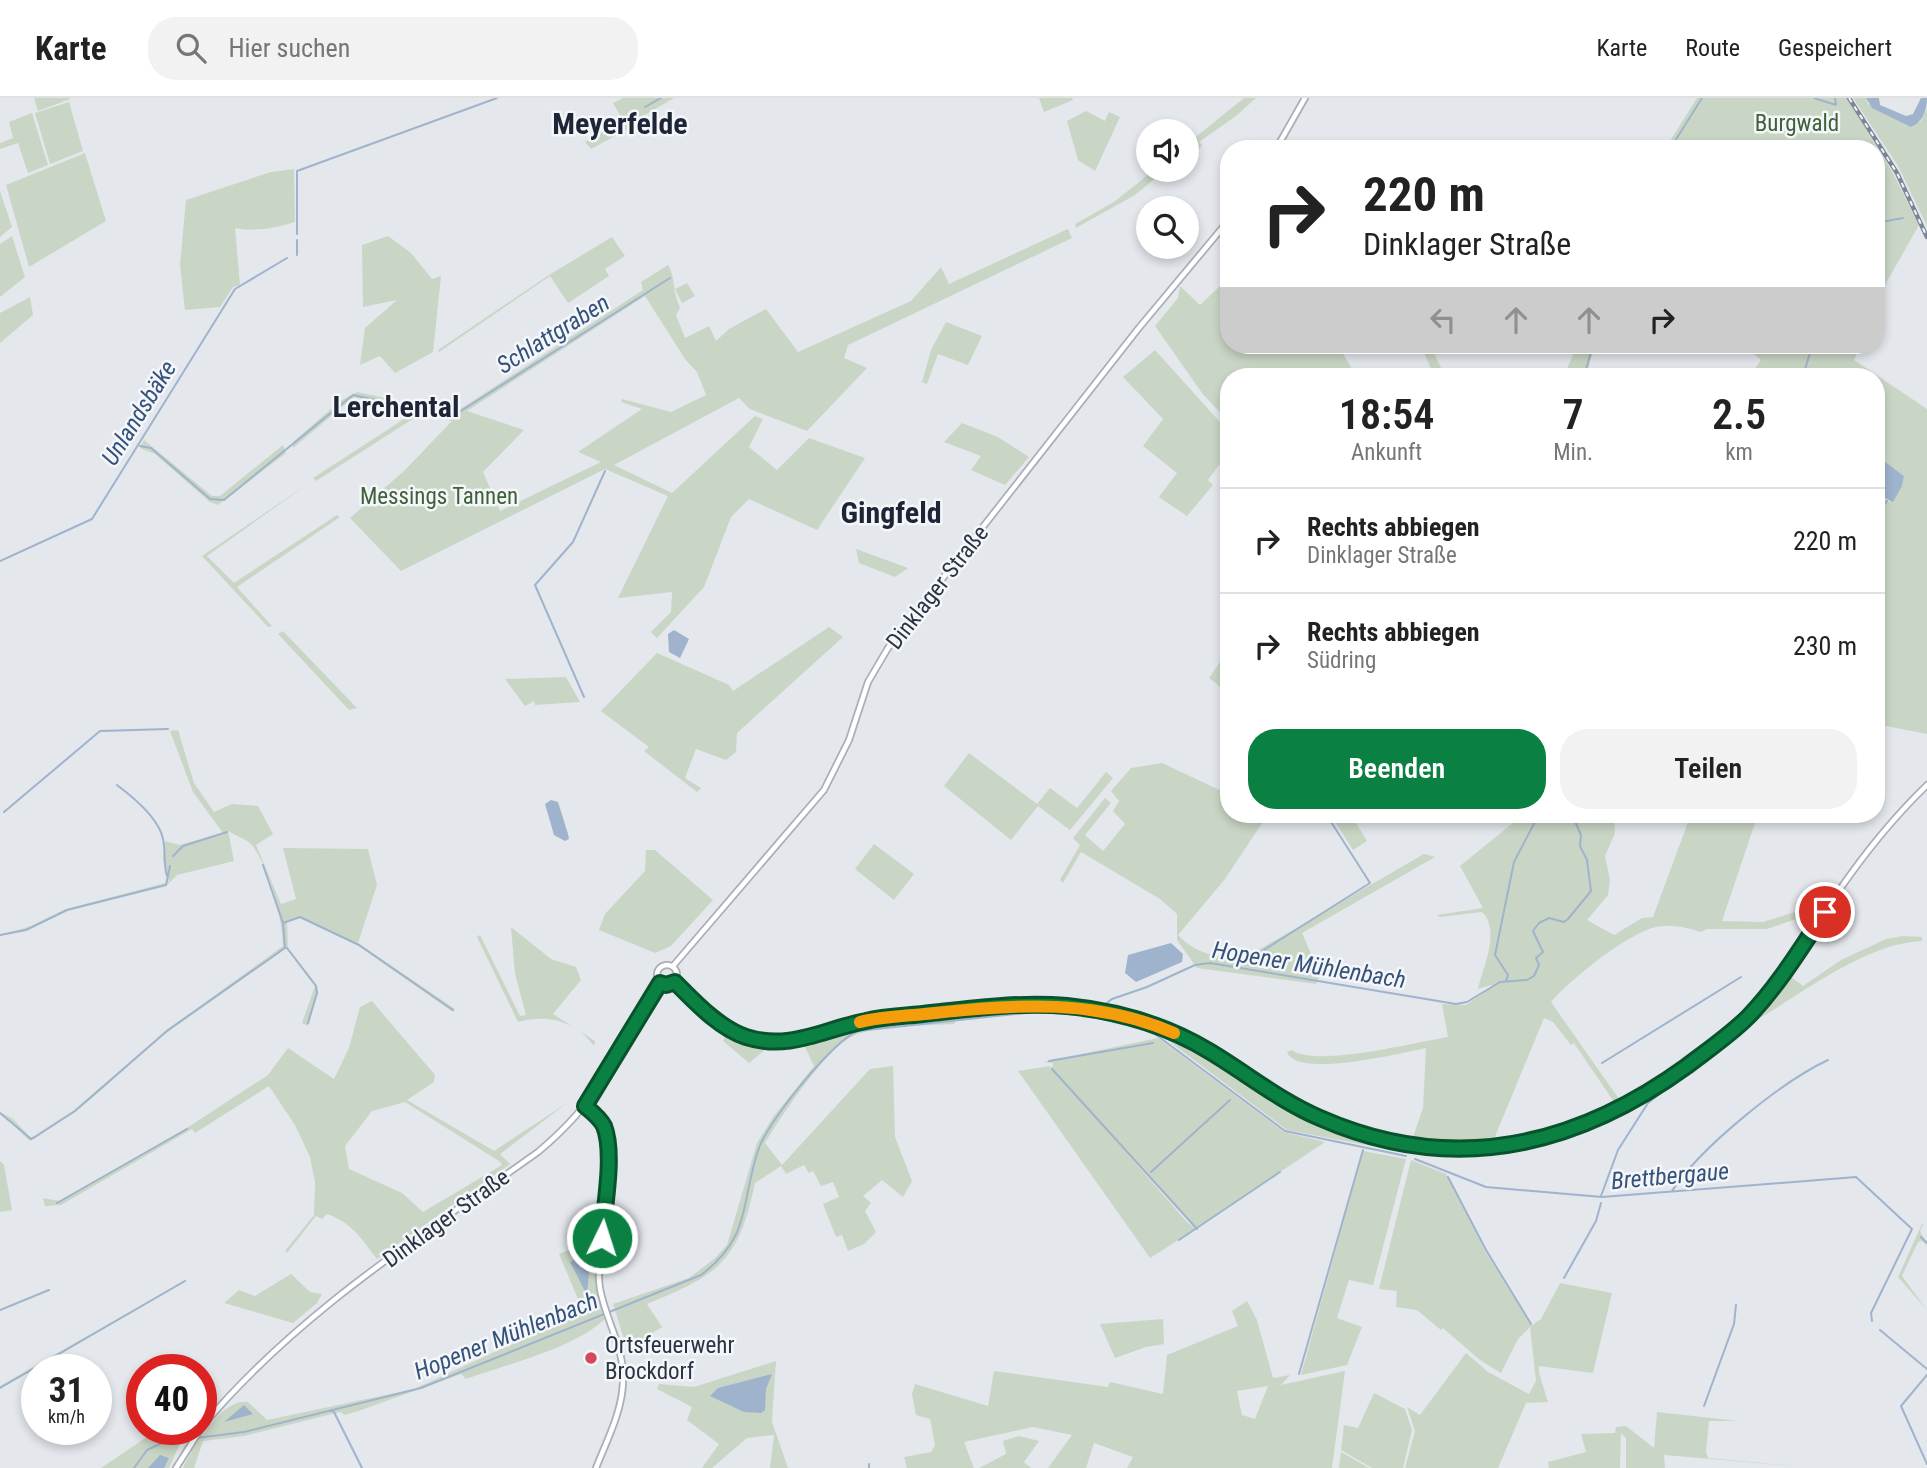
<!DOCTYPE html>
<html lang="de">
<meta charset="utf-8">
<style>
:root{--surface:#fff;--page:#f2f2f2;--text:#222;--muted:#767676;--line:#e0e0e0;--accent:#0b8043}
body{margin:0;font-family:"Roboto Condensed",sans-serif;background:var(--page);color:var(--text);height:100vh;display:flex;flex-direction:column;font-size:26px;white-space:nowrap}
*{box-sizing:border-box;margin:0}
p{font-size:23px;color:var(--muted)}
.icon{flex:none;width:38px;height:38px;fill:none;stroke:currentColor;stroke-width:2;stroke-linecap:round;stroke-linejoin:round}
.map{position:relative;flex:1;overflow:hidden}
.panel{position:absolute;left:1220px;top:270px;width:665px;height:455px;display:flex;flex-direction:column;background:var(--surface);border-radius:28px;box-shadow:0 4px 10px #0003}
.panel>*{flex:none}
.hud{position:absolute;left:1220px;top:42px;width:665px;height:214px;border-radius:28px;box-shadow:0 4px 10px #0003;background:#fff;color:var(--text);overflow:hidden}
.fabs{position:absolute;left:1136px;top:21px;display:grid;gap:14px}
.fabs a{display:grid;place-items:center;width:63px;height:63px;border-radius:50%;background:var(--surface);box-shadow:0 4px 10px #0003;font-size:35px}
.speed{position:absolute;left:21px;top:1256px;display:flex;gap:14px;font-size:35px;font-weight:700;text-align:center}
.speed>*{display:grid;place-content:center;width:91px;height:91px;border-radius:50%;background:var(--surface);box-shadow:0 4px 10px #0003;line-height:1}
.speed small{font-size:18px;font-weight:400}
.speed .limit{border:10px solid #d22;background:#fff;color:#111}
.pin{position:absolute;display:grid;place-items:center;width:60px;height:60px;color:#fff;margin:-30px;border:4px solid #fff;border-radius:50%;box-shadow:0 2px 7px #0007}
.me{position:absolute;width:77px;margin:-38px;rotate:4deg;stroke-linejoin:round;filter:drop-shadow(0 0 5px #0008)}
.turn{display:flex;align-items:center;gap:24px;height:147px;padding:0 28px;font-size:32px}
.turn .icon{width:91px;height:91px;stroke-width:2.5}
.turn b{display:block;font-size:49px;line-height:60px}
.lanes{display:flex;align-items:center;height:66px;padding:0 28px;background:#0003;justify-content:center;gap:35px;direction:ltr}
.lanes .off{opacity:.35}
.eta{display:flex;justify-content:space-evenly;align-items:center;height:119px;text-align:center}
.eta b{font-size:42px;font-weight:600;line-height:49px}
.action{display:flex;gap:14px;margin-top:auto;padding:14px 28px}
.action a{flex:1;height:80px;border-radius:28px;background:var(--accent);color:#fff;font-size:28px;font-weight:600;line-height:80px;text-align:center}
.action a+a{background:var(--page);color:var(--text)}
ul{padding:0;list-style:none}
li{display:flex;align-items:center;gap:21px;height:105px;padding:0 28px;border-top:2px solid var(--line)}
li div{flex:1}
li b{display:block;font-size:26px}
li em{font-style:normal}
header{display:flex;align-items:center;gap:42px;box-sizing:border-box;height:98px;padding:0 35px;background:var(--surface);border-bottom:2px solid var(--line)}
header strong{font-size:33px}
nav{display:flex;gap:38px;margin-inline-start:auto;font-size:24px}
.search{width:490px;height:63px;background:var(--page);display:flex;align-items:center;gap:18px;box-sizing:border-box;padding:0 24px;border-radius:28px;color:var(--muted);font-size:26px}
.map>svg:first-child{display:block}
.green{fill:#c9d6c5;fill-rule:evenodd}
.water{fill:#9fb4cc}
.lines{fill:none;stroke-linecap:round;stroke-linejoin:round}
.stream{stroke:#9fb4cc;stroke-width:2}
.secondary-casing{stroke:#a9aeb7;stroke-width:8}
.secondary{stroke:#fff;stroke-width:4.5}
.rail-casing{stroke:#7d8696;stroke-width:4.5}
.rail{stroke:#f4f6f9;stroke-width:2;stroke-dasharray:5;stroke-linecap:butt}
.route-casing{stroke:#07532c;stroke-width:18}
.route{stroke:#0b8043;stroke-width:12}
.slow{stroke:#f59e0b;stroke-width:12}
.poi-dot{fill:#d1495b;stroke:#f4f6f9;stroke-width:2.5}
.labels{text-anchor:middle;stroke-width:5;stroke-linejoin:round;paint-order:stroke}
.park-label{font-size:23px;fill:#3f6138;stroke:#f4f6f9}
.street-label{font-size:23px;fill:#2b3445;stroke:#f4f6f9}
.poi-label{font-size:23px;fill:#2b3445;stroke:#f4f6f9;text-anchor:start}
.water-label{font-size:24px;font-style:italic;fill:#34527a;stroke:#f4f6f9}
.district-label{font-size:30px;font-weight:bold;fill:#1d2536;stroke:#f4f6f9}
</style>
<header>
<strong>Karte</strong>
<div class="search"><svg class="icon" aria-label="search" viewBox="0 0 24 24"><circle cx="10" cy="10" r="6"/><path d="M15 15l6 6"/></svg>Hier suchen</div>
<nav><a>Karte</a><a>Route</a><a>Gespeichert</a></nav>
</header>
<div class="map">
<svg width="1927" height="1370" viewBox="0 0 1927 1370">
<rect width="100%" height="100%" fill="#e4e7ec"/>
<!-- green -->
<path class="green" d="M34,0H70V1L38,13Z
M623,0H674L643,18L648,27L642,36L628,31L591,51L585,44L623,22L613,5Z
M1039,0H1072L1073,2L1044,14Z
M1244,0H1256L1236,18L1199,44L1202,47L1194,60L1187,57V46Z
M1697,0H1847L1894,77L1919,127L1876,203V51H1665Z
M1853,0H1866L1868,6L1920,24L1927,11V128L1898,68Z
M69,4L83,53L50,66L35,15Z
M1086,13L1105,23L1109,14L1120,19L1095,73L1078,62L1067,23Z
M32,15L48,67L28,75L18,45L0,51V57V45L13,40L9,24Z
M85,55L106,123L29,169L6,87Z
M294,71L295,124C274,130 257,134 235,130L240,187L233,189L220,209L185,212L180,167L186,102L271,74Z
M1154,72H1165L1135,97L1076,130L1075,126L1114,104Z
M0,93L12,129L0,139Z
M1068,131L1072,140L848,247L844,260L867,270L807,333L750,311L739,300L614,367L672,395L755,318L763,321L749,349L777,372L809,340L865,360L817,432L749,401L731,419L704,489L657,540L651,534L671,514L672,494L618,500L668,398L605,371L401,473L350,420L404,373L452,323L422,315L316,383L313,380L415,314L354,299L293,350L292,345L340,303L357,294L454,315L643,192L641,184L668,167C676,180 672,194 680,210L676,217L685,240L709,228L716,243L729,231L766,211L798,254L911,203L941,169L949,186ZM645,198L685,261L697,274L706,297L671,314L622,301L621,304L642,311L578,354L601,364L500,413L483,374L524,332L467,313Z
M12,138L25,179L0,199V146Z
M388,138L411,155L432,181L441,178L433,254L395,275L380,258L360,267L365,230L397,202L363,209L362,147Z
M612,139L625,158L605,171L609,178L568,205L550,178L439,254L438,252L549,177Z
M687,185L695,198L682,205L675,191Z
M1221,187L1228,192V247H1338L1356,278H1228V323L1202,295L1155,228L1178,200L1180,188L1200,207Z
M30,199L33,217L0,245V215Z
M946,224L982,238L968,267L938,256L927,286L922,284L931,252Z
M1421,247H1430L1445,278H1434Z
M1577,247H1595L1586,278H1564Z
M1743,247H1860L1854,262L1927,311V636L1876,626V447L1880,441L1876,396L1890,404L1902,388L1904,378L1876,357V278H1750L1761,262Z
M1155,252L1228,333V355L1208,382L1213,387L1187,418L1159,399L1177,375L1143,348L1163,321L1123,279Z
M962,325L998,339L1029,359L1005,387L971,372L981,358L944,344Z
M144,342L212,398H220L283,347L286,355L218,407L210,404L155,356L140,350Z
M309,385L207,458L234,485L337,417L340,419L237,489L272,528L268,529L202,458Z
M856,451L908,470L895,479L859,465Z
M829,529L843,539L737,635L736,654L726,662L696,651L685,680L701,690L697,694L644,653L649,649L601,613L657,555L729,587L733,593Z
M283,533L357,610L349,612L278,536Z
M1224,558L1228,572V595L1209,580Z
M566,579L580,604L535,607L534,603L525,608L505,581Z
M178,632L194,685L214,714L232,706L258,708L273,736L256,747L281,806L296,801L283,750L368,751L377,787L358,845L455,911L453,914L357,847L300,820L287,823L288,850L316,886L318,894L308,928L302,925L315,888L286,850L161,939L91,1001L30,1043L0,1014L13,1021L31,1040L74,1012L167,932L283,848C283,822 269,769 252,747C247,741 236,738 228,733L234,763L177,777L167,787L67,813L26,832L0,837L31,828L66,811L169,784L163,762L165,743L179,747L223,735L193,694L170,633Z
M969,655L1037,706L1050,690L1077,710L1106,674L1113,680L1070,732L1038,708L1011,742L944,688Z
M1162,665L1228,696V716H1268L1225,781L1178,837C1195,856 1216,858 1241,862L1424,756L1435,759L1302,835L1320,877L1316,886L1197,870L1177,842V816L1160,801L1081,754L1063,785L1060,782L1080,747L1073,740L1105,700L1111,705L1085,737L1103,753L1125,726L1113,713L1119,703L1111,693L1131,670Z
M1330,716H1361L1364,722L1356,725L1367,743L1353,752Z
M1524,716H1617L1614,720L1615,735L1605,758L1610,782L1608,797L1587,822L1614,837L1642,820L1653,819L1691,716H1758L1722,823L1763,824L1818,807L1813,815L1767,831H1707L1701,834C1686,829 1668,825 1652,830C1622,840 1572,880 1551,904L1619,1001L1614,1004L1574,945L1571,947L1553,924L1544,920L1494,1041L1440,1043L1413,1039L1423,1010L1426,950C1401,955 1297,981 1287,954L1292,952C1316,970 1415,944 1448,939L1442,906L1466,907L1492,889L1491,887L1478,891C1483,869 1501,832 1482,814L1440,819L1437,817L1483,810L1460,768Z
M874,746L914,776L894,802L855,771Z
M646,752H655L713,802L671,848L655,855L599,832L605,816L645,773Z
M511,829L551,861L576,869L581,882L553,916L595,943L594,948C575,922 547,916 518,924L477,839L480,837L520,918L526,917L515,876Z
M1903,838L1922,839V843C1867,845 1804,894 1757,922L1790,878L1803,888L1841,862L1886,841Z
M372,903L435,977L434,984L407,1002L494,1053L567,1005L500,1056L510,1066L377,1161C362,1141 351,1124 327,1116L322,1121L316,1118L287,1155L285,1153L314,1117L315,1084L310,1059L295,1027L269,988L195,1035L192,1031L61,1107L45,1108L43,1100L59,1103L190,1028L268,977L288,950L334,981L349,950L360,909ZM405,1004L499,1063L502,1067L423,1114L402,1095L349,1071L345,1048L372,1013Z
M955,917V926C926,928 873,926 849,940C824,954 781,1019 765,1045L782,1067L870,971L893,968L895,1039L912,1083L903,1099L882,1082L863,1098L871,1105L865,1113L876,1134L864,1146L848,1153L842,1137L836,1139L823,1106L839,1099L833,1084L821,1088L813,1073L809,1075L804,1067L786,1076L781,1068L755,1085C738,1164 720,1176 647,1206L662,1229L636,1245L626,1247L613,1206L689,1180L714,1161L727,1147L757,1045L773,1019L814,968L804,947L867,926Z
M1154,932L1193,949L1285,1008L1332,1030L1404,1049L1402,1054L1287,1032Z
M726,937L767,950L749,965L723,943Z
M1158,940L1284,1034L1325,1044L1196,1130L1052,970L1053,965L1043,964Z
M1050,968L1187,1124L1196,1131L1150,1160L1018,973Z
M1363,1053L1406,1061L1373,1187L1349,1182L1337,1220L1362,1229L1347,1267L1301,1277Z
M1411,1062L1446,1076L1485,1153L1531,1228L1541,1221L1560,1185L1612,1195L1593,1275L1539,1268V1275L1548,1304L1526,1305L1498,1370H1405L1415,1333L1407,1309L1420,1317L1466,1255L1488,1274L1529,1296L1536,1283L1530,1229L1518,1241L1501,1275L1480,1262L1443,1230L1441,1232L1417,1212L1396,1209L1397,1193L1379,1191Z
M0,1063L4,1067L12,1112L0,1114Z
M1924,1125L1920,1133L1927,1148L1922,1143L1918,1144L1902,1178L1927,1212L1898,1179L1922,1126Z
M591,1143L595,1145C597,1172 595,1195 605,1221C573,1251 507,1266 466,1281L461,1276L361,1312L345,1317L340,1314L244,1338L203,1343L194,1370H183C192,1350 222,1299 248,1304L267,1322L414,1291L583,1213L559,1156Z
M291,1176L310,1194L322,1196L317,1205L293,1225L224,1205L239,1192L255,1198Z
M185,1182L186,1183L0,1291V1288Z
M1247,1203L1257,1222L1273,1280L1290,1277L1281,1287L1345,1273L1332,1370H1127L1133,1359L1094,1345L1086,1370H1048L1072,1337L1033,1329L964,1344L974,1370H907L904,1359L931,1354L935,1347L930,1321L916,1317L912,1296L915,1286L988,1308L994,1273L1108,1289L1110,1284L1163,1296L1167,1257L1238,1228L1232,1213ZM1268,1288L1255,1321L1242,1317L1237,1293Z
M1163,1221L1164,1246L1146,1249L1115,1260L1100,1226Z
M776,1263L772,1324L788,1370H770L774,1337L747,1340L712,1370H702L719,1346L687,1322L692,1309L657,1291L659,1286L694,1289Z
M1374,1295L1405,1311L1412,1332L1403,1370H1372L1341,1352L1344,1327L1358,1330Z
M1657,1314L1738,1323H1709L1706,1354L1708,1360L1815,1370L1664,1357L1665,1370H1626V1340L1621,1335L1620,1370H1549L1548,1364L1586,1354L1581,1336L1615,1335L1616,1329L1626,1328L1654,1350Z
M170,1332H186L169,1370H101L147,1339Z
M1019,1338L1039,1343L1024,1364L1031,1370H979L1006,1356L1003,1343Z
M1341,1354L1369,1370H1339Z"/>
<!-- water -->
<path class="water" d="M1866,0H1879L1880,7L1906,18L1913,16L1921,0H1927C1927,12 1923,24 1911,29L1872,10Z
M1876,357L1904,378L1902,388L1893,404L1876,396Z
M674,532L689,541L680,560L669,554L668,536Z
M551,702L558,704L568,736L569,741L565,743L554,737L545,706Z
M1171,845L1183,856L1182,864L1136,884L1125,875L1128,857Z
M586,1156L590,1162L587,1197L570,1164Z
M772,1276L766,1291L765,1312L761,1315L744,1314L710,1298L718,1290Z
M244,1307L253,1316L224,1324Z
M160,1357L169,1360L164,1370H148Z"/>
<g class="lines">
<!-- stream -->
<path class="stream" d="M1814,0L1836,7L1835,0
M645,9L661,0
M606,37L623,26
M1670,51L1702,0
M1876,125L1903,120
M297,136V73L497,0
M297,142V157
M1812,248V247
M1584,278L1593,247
M1803,278L1810,255
M453,318L670,180
M140,348L151,350L210,401L224,402L353,297L450,318
M1876,418L1887,403
M0,463L92,421L235,191L287,160
M1228,553V565
M584,599L535,487L573,444L605,373
M117,687C133,699 159,720 163,741C166,754 163,765 167,778
M4,714L100,633L168,631
M173,758L183,748L227,734
M283,825L300,819L359,847L453,912
M0,837L26,832L67,812L166,787L170,768
M287,850L316,888L317,895L308,925
M1248,862L1370,785L1326,716
M1506,883L1508,877L1495,857L1514,764L1539,716
M1091,918L1151,933L1285,1033L1406,1058
M1049,963L1153,945
M1602,965L1741,879
M1052,971L1197,1131
M0,1015L31,1041L35,1039L75,1013L168,932L285,850L283,825L263,767
M1415,1061L1486,1089L1602,1099L1856,1079L1912,1131L1871,1215L1872,1223
M1151,1074L1230,1002
M1448,1079L1486,1152L1531,1226
M1672,1093C1700,1050 1781,984 1828,962
M1601,1098L1618,1052L1648,1005L1749,926
M57,1105L187,1031
M1921,1139L1927,1145
M1179,1142L1280,1074
M1564,1180L1596,1123L1601,1105
M0,1212L49,1192
M1880,1232L1927,1271
M1299,1276L1363,1052
M1927,1277L1901,1308L1927,1366
M0,1290L185,1183
M1704,1308L1734,1226L1736,1207
M333,1312L362,1370
M134,1370L147,1352L164,1344L244,1334L421,1290L701,1177C753,1138 740,1103 759,1050C769,1022 832,944 858,933L1024,915L1052,914L1090,918L1112,901L1147,889L1195,867L1210,865L1456,906L1467,904L1500,884L1527,882L1534,878L1539,867L1536,860L1543,854L1533,833L1539,825L1549,820L1564,824L1568,821L1591,793L1587,762L1580,748L1581,737L1574,721L1579,716
M869,1370V1366"/>
<!-- secondary casing -->
<g class="secondary-casing">
<path id="secondary" d="M1276,51L1305,0
M657 877a10 10 0 1 1 20 0a10 10 0 1 1-20 0Z
M673,868L824,692L849,642L868,584L888,550L1138,231L1228,123
M675,884C695,903 716,928 743,938C789,956 827,928 871,922C928,914 989,906 1046,907C1110,908 1172,929 1226,963C1257,983 1286,1006 1320,1020C1448,1077 1575,1050 1685,969C1713,949 1740,929 1763,902C1791,869 1813,830 1838,794C1864,756 1894,719 1927,687
M585,1008C591,1013 599,1019 603,1027C620,1064 593,1148 600,1191C606,1223 625,1251 623,1284C622,1314 607,1342 596,1370
M201,1330C295,1217 419,1139 538,1054C563,1033 585,1011 602,982C622,950 637,915 660,885
M176,1370L200,1332"/>
</g>
<!-- secondary -->
<use href="#secondary" class="secondary"/>
<!-- rail casing -->
<g class="rail-casing">
<path id="rail" d="M1849,0L1897,75L1927,139"/>
</g>
<!-- rail -->
<use href="#rail" class="rail"/>
</g>
<g class="lines">
<!-- route casing -->
<g class="route-casing">
<path id="route" d="M602,1140C604,1109 615,1056 604,1028C600,1020 591,1013 585,1008L660,885L666,887L675,884C695,904 719,930 746,939C790,953 824,931 866,923C887,918 910,918 931,915C976,910 1022,904 1067,908C1117,913 1166,927 1209,953C1246,975 1280,1003 1320,1020C1452,1078 1574,1050 1687,968C1708,952 1730,937 1748,919C1778,888 1801,850 1825,814"/>
</g>
<!-- route -->
<use href="#route" class="route"/>
<!-- slow -->
<path class="slow" d="M860,924C884,918 910,918 935,915C1017,906 1096,901 1174,935"/>
</g>
<!-- markers -->
<circle class="poi-dot" cx="591" cy="1260" r="7"/>
<g class="labels">
<!-- park labels -->
<g class="park-label">
<text x="1797" y="33">Burgwald</text>
<text x="439" y="406">Messings Tannen</text>
</g>
<!-- street labels -->
<g class="street-label">
<text transform="translate(937 489) rotate(-52)" y="8">Dinklager Straße</text>
<text transform="translate(446 1120) rotate(-36)" y="8">Dinklager Straße</text>
</g>
<!-- poi labels -->
<g class="poi-label">
<text x="605" y="1255">Ortsfeuerwehr<tspan x="605" dy="26">Brockdorf</tspan></text>
</g>
<!-- water labels -->
<g class="water-label">
<text transform="translate(553 236) rotate(-32)" y="8">Schlattgraben</text>
<text transform="translate(139 315) rotate(-58)" y="8">Unlandsbäke</text>
<text transform="translate(1309 867) rotate(9)" y="8">Hopener Mühlenbach</text>
<text transform="translate(1670 1078) rotate(-5)" y="8">Brettbergaue</text>
<text transform="translate(506 1238) rotate(-22)" y="8">Hopener Mühlenbach</text>
</g>
<!-- district labels -->
<g class="district-label">
<text x="620" y="36">Meyerfelde</text>
<text x="396" y="319">Lerchental</text>
<text x="891" y="425">Gingfeld</text>
</g>
</g>
</svg>
<div class="fabs">
<a><svg class="icon" aria-label="sound" viewBox="0 0 24 24"><path d="M4 9h4l5-4v14l-5-4H4zM17 9q2 3 0 6"/></svg></a>
<a><svg class="icon" aria-label="search" viewBox="0 0 24 24"><circle cx="10" cy="10" r="6"/><path d="M15 15l6 6"/></svg></a>
</div>
<div class="speed"><div>31<small>km/h</small></div><div class="limit">40</div></div>
<div class="pin" style="left:1825px;top:814px;background:#d93025"><svg class="icon" aria-label="arrive" viewBox="0 0 24 24"><path d="M6 21V4h12l-3 4 3 4H6"/></svg></div>
<svg class="me" style="left:602px;top:1140px" viewBox="-20 -20 40 40"><circle r="17" fill="#0b8043" stroke="#fff" stroke-width="3"/><path d="M0-11L8 9 0 5-8 9z" fill="#fff"/></svg>
<div class="hud">
<div class="turn"><svg class="icon" aria-label="right" viewBox="0 0 24 24"><path d="M7 20v-9h11M14 6l5 5-5 5"/></svg><div><b>220 m</b>Dinklager Straße</div></div>
<div class="lanes"><svg class="icon off" aria-label="left" viewBox="0 0 24 24"><path d="M17 20v-9H6M10 6l-5 5 5 5"/></svg><svg class="icon off" aria-label="ahead" viewBox="0 0 24 24"><path d="M12 20V5M6 11l6-6 6 6"/></svg><svg class="icon off" aria-label="ahead" viewBox="0 0 24 24"><path d="M12 20V5M6 11l6-6 6 6"/></svg><svg class="icon" aria-label="right" viewBox="0 0 24 24"><path d="M7 20v-9h11M14 6l5 5-5 5"/></svg></div>
</div>
<section class="panel">
<div class="eta">
<div><b>18:54</b><p>Ankunft</p></div>
<div><b>7</b><p>Min.</p></div>
<div><b>2.5</b><p>km</p></div>
</div>
<ul>
<li><svg class="icon" aria-label="right" viewBox="0 0 24 24"><path d="M7 20v-9h11M14 6l5 5-5 5"/></svg><div><b>Rechts abbiegen</b><p>Dinklager Straße</p></div><em>220 m</em></li>
<li><svg class="icon" aria-label="right" viewBox="0 0 24 24"><path d="M7 20v-9h11M14 6l5 5-5 5"/></svg><div><b>Rechts abbiegen</b><p>Südring</p></div><em>230 m</em></li>
</ul>
<div class="action"><a>Beenden</a><a>Teilen</a></div>
</section>
</div>
